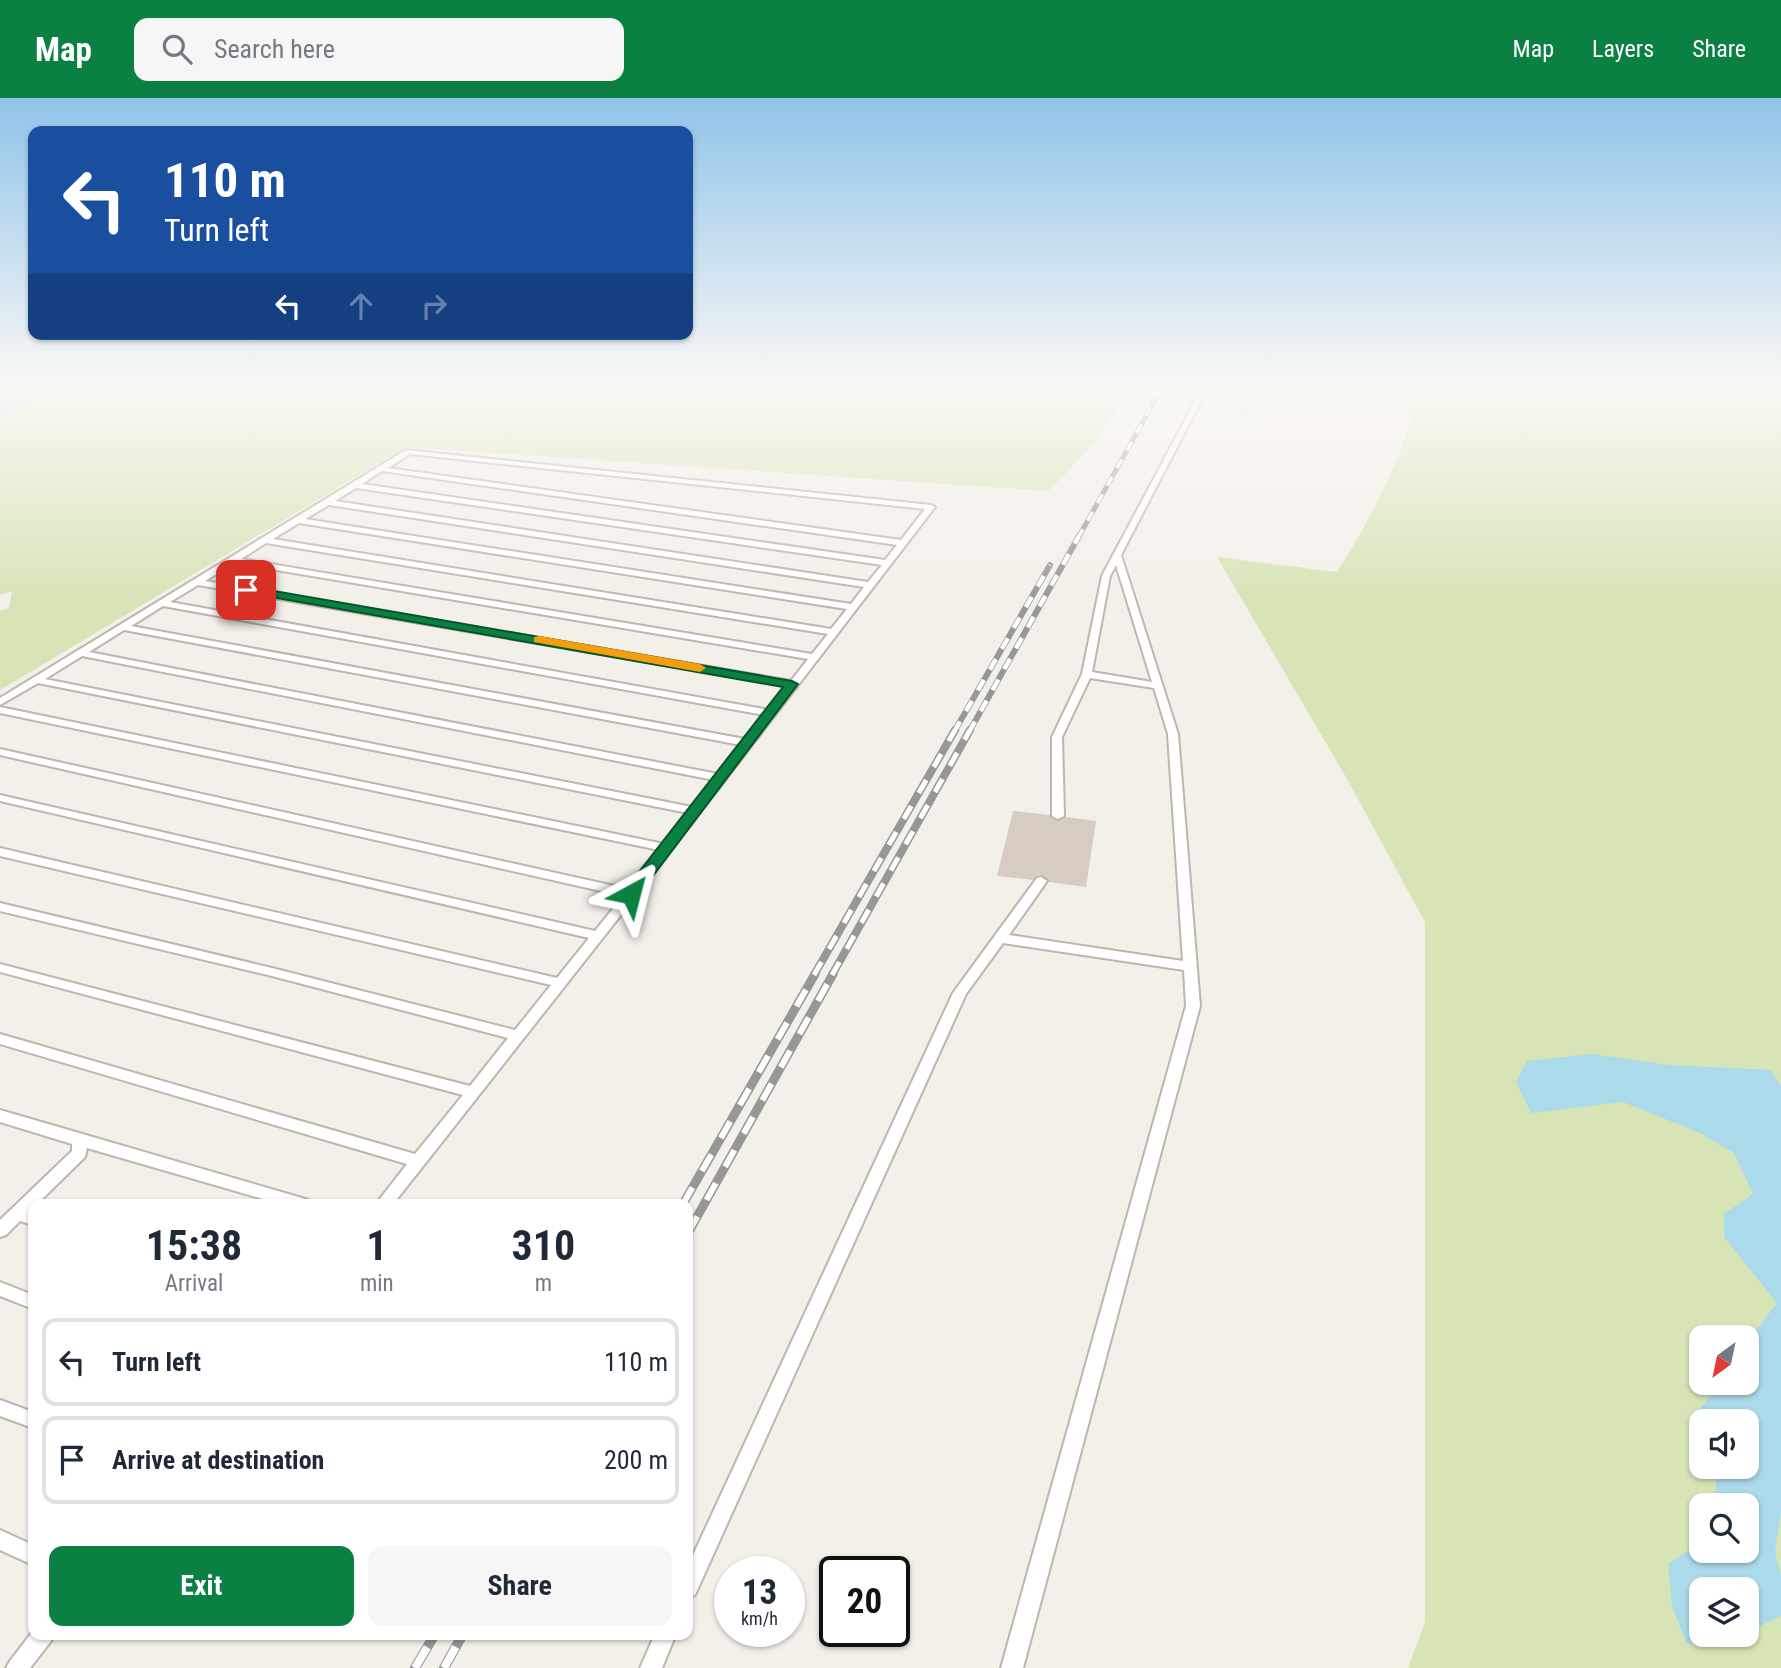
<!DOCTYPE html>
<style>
:root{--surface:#fff;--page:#f6f6f7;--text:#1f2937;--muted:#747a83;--line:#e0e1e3;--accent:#0b8043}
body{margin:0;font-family:"Roboto Condensed",sans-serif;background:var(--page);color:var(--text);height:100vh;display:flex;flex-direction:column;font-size:26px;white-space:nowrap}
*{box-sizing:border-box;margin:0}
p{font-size:23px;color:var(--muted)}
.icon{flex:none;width:38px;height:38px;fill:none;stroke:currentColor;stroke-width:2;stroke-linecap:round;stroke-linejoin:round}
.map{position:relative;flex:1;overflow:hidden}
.side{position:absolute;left:28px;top:1101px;width:665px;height:441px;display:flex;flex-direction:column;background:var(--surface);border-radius:14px;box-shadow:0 2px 5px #0004}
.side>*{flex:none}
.banner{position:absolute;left:28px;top:28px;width:665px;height:214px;border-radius:14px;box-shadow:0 2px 5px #0004;background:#1a4fa0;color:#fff;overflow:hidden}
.needle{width:46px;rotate:213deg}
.tools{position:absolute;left:1689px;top:1227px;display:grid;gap:14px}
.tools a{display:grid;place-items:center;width:70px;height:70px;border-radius:14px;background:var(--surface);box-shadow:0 2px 5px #0004;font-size:35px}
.speed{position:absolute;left:714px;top:1458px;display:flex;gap:14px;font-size:35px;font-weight:700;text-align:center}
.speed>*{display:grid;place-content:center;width:91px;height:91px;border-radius:50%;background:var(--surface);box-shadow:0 2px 5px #0004;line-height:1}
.speed small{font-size:18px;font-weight:400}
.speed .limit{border:4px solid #111;border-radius:10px;background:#fff;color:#111}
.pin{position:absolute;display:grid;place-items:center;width:60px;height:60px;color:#fff;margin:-30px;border-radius:14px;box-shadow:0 4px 10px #0006}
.me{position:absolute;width:77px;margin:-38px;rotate:38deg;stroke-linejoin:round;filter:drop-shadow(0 0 5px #0008)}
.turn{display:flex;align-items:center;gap:24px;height:147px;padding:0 21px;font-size:32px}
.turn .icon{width:91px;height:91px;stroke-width:2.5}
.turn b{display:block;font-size:49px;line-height:60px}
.lanes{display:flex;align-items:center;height:66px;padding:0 21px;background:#0003;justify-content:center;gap:35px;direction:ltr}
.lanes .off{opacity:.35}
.eta{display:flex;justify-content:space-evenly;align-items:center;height:119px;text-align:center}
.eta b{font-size:42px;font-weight:700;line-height:49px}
.cta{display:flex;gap:14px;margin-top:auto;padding:14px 21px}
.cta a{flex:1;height:80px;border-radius:14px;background:var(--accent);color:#fff;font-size:28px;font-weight:700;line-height:80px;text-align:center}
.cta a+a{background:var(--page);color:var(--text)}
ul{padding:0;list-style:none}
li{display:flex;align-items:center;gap:21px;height:88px;margin:0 14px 10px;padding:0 7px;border:4px solid var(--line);border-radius:14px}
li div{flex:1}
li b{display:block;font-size:26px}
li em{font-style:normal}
header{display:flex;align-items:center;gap:42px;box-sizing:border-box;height:98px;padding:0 35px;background:var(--accent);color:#fff}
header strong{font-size:33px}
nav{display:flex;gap:38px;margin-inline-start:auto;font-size:24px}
.search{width:490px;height:63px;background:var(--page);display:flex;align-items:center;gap:18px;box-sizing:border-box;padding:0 24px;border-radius:14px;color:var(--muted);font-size:26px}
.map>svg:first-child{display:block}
.green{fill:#d6e4b6;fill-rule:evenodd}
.water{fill:#abdaea}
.building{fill:#d7ccc2}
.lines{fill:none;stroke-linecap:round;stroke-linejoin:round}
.lane-casing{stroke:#beb5ac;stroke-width:4}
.lane{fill:#fff;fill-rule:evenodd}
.rail-far4-casing{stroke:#979797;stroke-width:5}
.rail-far3-casing{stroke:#979797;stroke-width:6}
.rail-far2-casing{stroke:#979797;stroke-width:8}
.rail-far1-casing{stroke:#979797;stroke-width:9}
.rail-casing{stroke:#979797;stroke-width:10}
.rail-far4{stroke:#fff;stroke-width:3.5;stroke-dasharray:10;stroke-linecap:butt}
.rail-far3{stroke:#fff;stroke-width:4.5;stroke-dasharray:12;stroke-linecap:butt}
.rail-far2{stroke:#fff;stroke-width:5;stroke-dasharray:15;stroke-linecap:butt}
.rail-far1{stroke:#fff;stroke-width:6;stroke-dasharray:19;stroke-linecap:butt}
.rail{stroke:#fff;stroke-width:8;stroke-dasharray:24;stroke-linecap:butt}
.route{fill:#0b8043;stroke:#07532c;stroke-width:2}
.slow{fill:#f59e0b}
</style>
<header>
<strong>Map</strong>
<div class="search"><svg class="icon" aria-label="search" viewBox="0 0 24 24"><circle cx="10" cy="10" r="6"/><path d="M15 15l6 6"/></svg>Search here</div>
<nav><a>Map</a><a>Layers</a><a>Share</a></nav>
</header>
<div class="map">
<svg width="1781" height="1570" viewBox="0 0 1781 1570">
<rect width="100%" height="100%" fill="#f3efe9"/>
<!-- green -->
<path class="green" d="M73,286H1031L1028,289L1100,293L1108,286H1131C1107,332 1086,357 1048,393L406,349L0,592V513L9,510L12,493L0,497V320Z
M1223,286H1292L1308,299L1240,317L1214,302Z
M1403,286H1781V1570H1408L1425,1524V824L1346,679L1217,459L1337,474C1369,424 1395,373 1413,316L1363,296ZM1701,1239H1746V1284H1701ZM1701,1323H1746V1368H1701ZM1701,1407H1746V1452H1701ZM1701,1491H1746V1536H1701Z"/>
<!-- water -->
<path class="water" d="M31,286H73L0,320V301Z
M1031,286H1108C1089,303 1051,295 1028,289Z
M1592,956L1669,967L1771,972L1781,988V1413L1775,1454L1781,1478V1518L1747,1534L1746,1491H1701V1536L1742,1537L1712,1550L1686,1545L1672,1508L1668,1466L1701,1445V1452H1746V1407H1715L1716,1378L1713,1369L1746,1368V1323H1701V1331L1696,1316L1720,1285L1746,1284L1747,1244L1777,1205L1724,1139V1116L1753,1096L1734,1055L1698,1034L1623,1004L1531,1015L1516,984L1527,963Z"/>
<!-- building -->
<path class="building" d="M1013,713L1049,717L1057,723L1066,719L1096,723L1086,789L1049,784L1040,776L1033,782L997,778Z"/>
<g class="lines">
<!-- lane casing -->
<g class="lane-casing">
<path id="lane" d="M1204,286H1210L1121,457L1178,636L1200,908L1023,1570H1001L1186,908L1184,872L1003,845L966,896L695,1497L688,1500V1468L953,895L1037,780L1041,779L1047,783L1009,837L1183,863L1168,636L1154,590L1090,580L1062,639L1064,718L1058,721L1052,718V639L1082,576L1102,478ZM1116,467L1152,584L1092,574L1110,478Z
M406,352L931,407L935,409L635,799L424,1067L393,1106H376L407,1066L0,946V936L415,1056L463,997L0,874V866L470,988L508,940L272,878L0,813V805L272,870L515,932L551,887L0,758V750L557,880L589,840L0,703V697L595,833L623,798L0,657V651L628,791L659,752L0,615V609L664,746L688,715L38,585L0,607V600ZM410,356L925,411L901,442L388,370ZM382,373L897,447L885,462L362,386ZM356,390L882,467L868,484L335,403ZM329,407L864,489L851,506L305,421ZM299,425L847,511L831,531L273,441ZM266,445L828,536L812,556L241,461ZM234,465L808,561L791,583L205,483ZM198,487L787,588L769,612L170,504ZM163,508L764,617L745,641L131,528ZM124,532L741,647L718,676L89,554ZM82,558L714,682L692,709L45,581Z
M0,1012L302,1100L308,1102L310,1106H280L87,1050L85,1059L37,1106H33V1110L30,1113L33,1114V1127L20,1123L6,1137L0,1139V1122L72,1053V1046L0,1024Z
M0,1184L33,1197V1211L0,1198Z
M0,1302L33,1314V1330L0,1318Z
M0,1432L33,1447V1467L0,1452Z
M33,1533V1536H54L51,1543L30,1570H6L10,1563Z
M655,1536H676L662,1570H640Z"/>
</g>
<!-- lane -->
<use href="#lane" class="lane"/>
<!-- rail-far4 casing -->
<g class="rail-far4-casing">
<path id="rail-far4" d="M1078,440L1164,286"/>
</g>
<!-- rail-far3 casing -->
<g class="rail-far3-casing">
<path id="rail-far3" d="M954,634L1050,467
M969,634L1079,438"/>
</g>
<!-- rail-far2 casing -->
<g class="rail-far2-casing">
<path id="rail-far2" d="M814,877L955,632
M832,877L970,632"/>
</g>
<!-- rail-far1 casing -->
<g class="rail-far1-casing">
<path id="rail-far1" d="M683,1106L815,876
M688,1135L833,876"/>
</g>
<!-- rail casing -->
<g class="rail-casing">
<path id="rail" d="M415,1570L435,1536
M444,1570L463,1536"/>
</g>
<!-- rail-far4 -->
<use href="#rail-far4" class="rail-far4"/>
<!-- rail-far3 -->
<use href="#rail-far3" class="rail-far3"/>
<!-- rail-far2 -->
<use href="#rail-far2" class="rail-far2"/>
<!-- rail-far1 -->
<use href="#rail-far1" class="rail-far1"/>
<!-- rail -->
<use href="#rail" class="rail"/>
</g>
<!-- sky -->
<linearGradient id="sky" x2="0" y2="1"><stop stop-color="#8fc3e9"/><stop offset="0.57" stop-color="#faf8f5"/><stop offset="1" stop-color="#faf8f5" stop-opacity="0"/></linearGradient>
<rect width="1781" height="506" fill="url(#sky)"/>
<!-- route -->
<path class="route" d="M246,488L792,583L798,586L637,799L631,801L623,796L625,792L783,589L242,494V489Z"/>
<!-- slow -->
<path class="slow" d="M539,538L700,566L706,570L700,574L534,544V539Z"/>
</svg>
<div class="tools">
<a><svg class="needle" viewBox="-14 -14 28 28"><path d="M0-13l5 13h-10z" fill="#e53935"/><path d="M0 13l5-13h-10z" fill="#747a83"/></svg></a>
<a><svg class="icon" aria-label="sound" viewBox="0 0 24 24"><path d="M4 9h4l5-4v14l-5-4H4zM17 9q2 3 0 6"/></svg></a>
<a><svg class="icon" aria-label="search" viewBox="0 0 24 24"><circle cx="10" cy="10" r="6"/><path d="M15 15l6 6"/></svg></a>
<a><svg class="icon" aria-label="layers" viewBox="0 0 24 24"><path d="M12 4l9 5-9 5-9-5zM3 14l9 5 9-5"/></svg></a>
</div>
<div class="speed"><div>13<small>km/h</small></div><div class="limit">20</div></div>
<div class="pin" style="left:246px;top:492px;background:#d93025"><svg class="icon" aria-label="arrive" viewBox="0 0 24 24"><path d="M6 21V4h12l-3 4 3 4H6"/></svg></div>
<svg class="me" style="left:631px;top:796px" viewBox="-20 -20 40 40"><path d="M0-17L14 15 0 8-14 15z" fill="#0b8043" stroke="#fff" stroke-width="4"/></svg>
<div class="banner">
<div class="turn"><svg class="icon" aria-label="left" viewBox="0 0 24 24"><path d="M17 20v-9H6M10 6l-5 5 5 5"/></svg><div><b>110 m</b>Turn left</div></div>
<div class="lanes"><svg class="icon" aria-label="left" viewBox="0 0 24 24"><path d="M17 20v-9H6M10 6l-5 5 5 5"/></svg><svg class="icon off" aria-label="ahead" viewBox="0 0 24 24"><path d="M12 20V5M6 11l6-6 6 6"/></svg><svg class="icon off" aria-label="right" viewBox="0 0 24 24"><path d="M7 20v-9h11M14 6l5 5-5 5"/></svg></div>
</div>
<section class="side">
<div class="eta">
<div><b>15:38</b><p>Arrival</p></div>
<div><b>1</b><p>min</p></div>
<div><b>310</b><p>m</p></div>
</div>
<ul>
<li><svg class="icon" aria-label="left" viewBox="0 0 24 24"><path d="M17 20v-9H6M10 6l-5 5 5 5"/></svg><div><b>Turn left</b></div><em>110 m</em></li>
<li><svg class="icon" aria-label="arrive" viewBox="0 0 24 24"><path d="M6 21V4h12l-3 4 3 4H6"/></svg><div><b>Arrive at destination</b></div><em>200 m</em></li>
</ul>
<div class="cta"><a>Exit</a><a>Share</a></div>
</section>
</div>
